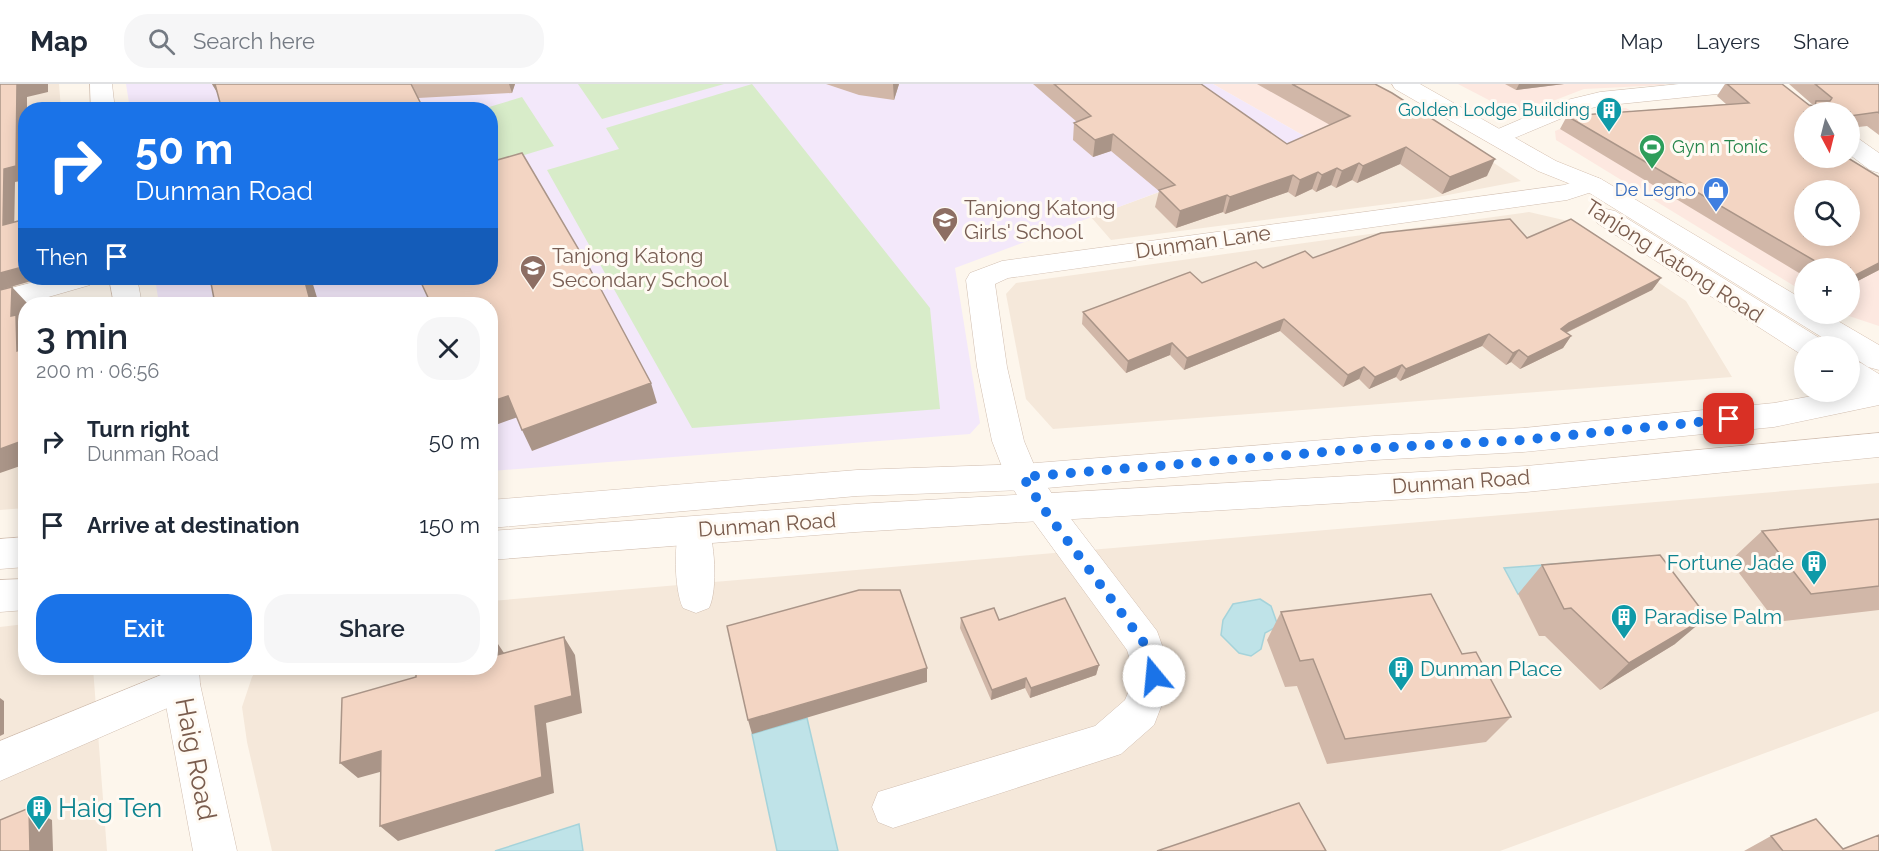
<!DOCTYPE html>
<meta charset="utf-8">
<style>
:root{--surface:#fff;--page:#f6f6f7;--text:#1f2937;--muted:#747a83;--line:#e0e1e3;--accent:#1a73e8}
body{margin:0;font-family:Raleway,sans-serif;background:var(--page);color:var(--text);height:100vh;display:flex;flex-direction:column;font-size:22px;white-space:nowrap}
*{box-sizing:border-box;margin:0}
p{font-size:20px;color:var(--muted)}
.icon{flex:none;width:33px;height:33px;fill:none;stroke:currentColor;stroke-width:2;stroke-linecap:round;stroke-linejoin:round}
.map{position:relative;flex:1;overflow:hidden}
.sheet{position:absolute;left:18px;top:213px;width:480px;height:378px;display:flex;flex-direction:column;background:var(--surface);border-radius:24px;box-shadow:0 3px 15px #0003}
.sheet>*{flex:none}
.top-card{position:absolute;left:18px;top:18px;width:480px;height:183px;border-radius:24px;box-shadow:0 3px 15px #0003;background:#1a73e8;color:#fff;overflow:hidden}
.needle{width:39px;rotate:173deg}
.buttons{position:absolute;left:1794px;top:18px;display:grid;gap:12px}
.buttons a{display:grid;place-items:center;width:66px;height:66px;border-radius:50%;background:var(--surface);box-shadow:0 3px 15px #0003;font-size:30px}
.pin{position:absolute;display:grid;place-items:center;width:51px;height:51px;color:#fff;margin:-26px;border-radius:12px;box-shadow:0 3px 9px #0006}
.me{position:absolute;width:66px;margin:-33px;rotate:343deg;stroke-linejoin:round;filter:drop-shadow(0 0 4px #0008)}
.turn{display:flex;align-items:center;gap:21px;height:126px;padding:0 18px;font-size:27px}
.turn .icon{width:78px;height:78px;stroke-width:2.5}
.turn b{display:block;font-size:42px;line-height:51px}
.then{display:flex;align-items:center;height:57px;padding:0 18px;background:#0003;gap:12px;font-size:22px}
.round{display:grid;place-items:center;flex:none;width:63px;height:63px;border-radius:24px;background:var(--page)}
.overview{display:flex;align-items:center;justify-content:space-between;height:102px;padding:0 18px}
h1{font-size:36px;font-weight:600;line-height:45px}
.action{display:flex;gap:12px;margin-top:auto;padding:12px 18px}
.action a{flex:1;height:69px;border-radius:24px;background:var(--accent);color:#fff;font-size:24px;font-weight:600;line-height:69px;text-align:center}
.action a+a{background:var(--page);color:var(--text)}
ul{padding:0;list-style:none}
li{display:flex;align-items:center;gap:18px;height:84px;padding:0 18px}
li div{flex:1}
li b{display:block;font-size:22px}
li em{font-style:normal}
header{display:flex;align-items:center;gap:36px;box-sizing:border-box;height:84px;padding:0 30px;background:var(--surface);border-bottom:2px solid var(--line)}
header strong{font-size:28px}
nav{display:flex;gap:33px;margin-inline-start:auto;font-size:21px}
.search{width:420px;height:54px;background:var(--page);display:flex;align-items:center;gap:15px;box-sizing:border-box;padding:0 21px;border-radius:24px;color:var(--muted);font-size:22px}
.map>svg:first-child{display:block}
.residential{fill:#f5e8da}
.commercial{fill:#fde8e0}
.education{fill:#f3e8fa}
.green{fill:#d8ecc9}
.water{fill:#bfe3e8;stroke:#a5d3da;stroke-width:1.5}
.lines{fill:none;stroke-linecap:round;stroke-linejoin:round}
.minor-casing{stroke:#d1beb0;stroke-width:1}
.tertiary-casing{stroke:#d1beb0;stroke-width:1}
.secondary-casing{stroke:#d6c0b0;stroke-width:1}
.minor{fill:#fff;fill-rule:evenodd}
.tertiary{fill:#fff;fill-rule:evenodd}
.secondary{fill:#fff;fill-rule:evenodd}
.wall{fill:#d1b7a8}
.shaded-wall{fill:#aa9588}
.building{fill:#f3d5c3;stroke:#aa9588;stroke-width:1.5;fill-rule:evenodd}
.route{stroke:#1a73e8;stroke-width:10;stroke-dasharray:0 18}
.labels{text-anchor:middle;stroke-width:6;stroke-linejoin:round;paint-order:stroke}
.far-culture-label{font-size:18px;fill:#0d838f;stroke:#fffaf3;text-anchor:end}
.far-leisure-label{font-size:18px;fill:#27864d;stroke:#fffaf3;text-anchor:start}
.far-shop-label{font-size:18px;fill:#366cbe;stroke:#fffaf3;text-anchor:end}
.education-label{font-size:21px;fill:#785e54;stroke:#fffaf3;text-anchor:start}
.street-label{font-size:21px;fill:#7a5c4d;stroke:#fffaf3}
.culture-label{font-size:21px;fill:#0d838f;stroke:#fffaf3;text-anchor:start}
.near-street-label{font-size:26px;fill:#7a5c4d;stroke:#fffaf3}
.near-culture-label{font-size:26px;fill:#0d838f;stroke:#fffaf3;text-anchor:start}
</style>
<header>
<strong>Map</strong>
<div class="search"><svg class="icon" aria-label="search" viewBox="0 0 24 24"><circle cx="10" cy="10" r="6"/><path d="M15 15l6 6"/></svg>Search here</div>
<nav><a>Map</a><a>Layers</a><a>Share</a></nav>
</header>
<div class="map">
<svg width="1879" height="767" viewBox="0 0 1879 767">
<rect width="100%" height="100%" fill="#fdf6ec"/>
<!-- residential -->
<path class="residential" d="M0,0H59L61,25L26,26V194H46L0,207Z
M1404,19L1521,97L1427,115L1111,156L1091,133Z
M1529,128L1568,137L1686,217L1732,293L1053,345L1026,315L1006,210L1016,199Z
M25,343V424L0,426V352Z
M1879,399V627L1500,767H272L247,658L242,623L252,593L258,584H490L491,517Z
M25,540L26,584H93L107,767H0V543Z"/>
<!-- commercial -->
<path class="commercial" d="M1213,0H1368L1404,19L1306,53Z
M1458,0H1664L1665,1L1584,5L1524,28L1508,26Z
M1626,24L1804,127V152L1879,170V242L1843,230H1850V184H1804V208L1556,56L1555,47L1609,25Z"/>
<!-- education -->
<path class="education" d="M126,0H1213L1306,53L955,184L980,339L970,350L491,387L490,220H159L155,194H490V26L130,25Z"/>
<!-- green -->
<path class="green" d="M578,0H724L602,35Z
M752,0L930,224L940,325L692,344L547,86L619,65L606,44Z
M522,13L554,62L492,81L490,26H479Z"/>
<!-- water -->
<path class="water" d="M1616,475L1632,500L1518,510L1504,484Z
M1260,515L1271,522L1278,542L1265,549L1261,565L1251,572L1239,569L1221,551L1223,536L1233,520Z
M807,634L838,767H777L752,650Z
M579,740L583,767H495Z"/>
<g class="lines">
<!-- minor casing -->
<g class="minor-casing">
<path id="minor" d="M1679,0H1757L1754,5L1746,7L1600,22L1579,27L1500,60L1491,58L1488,53L1491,48L1563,17L1600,8Z
M1850,53L1859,55L1879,69V89L1870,86L1850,71Z
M1592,92L1601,95L1605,100L1601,105L1567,116L1008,194L995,200L1007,283L1024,357L1037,388L1055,414L1157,547L1173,592L1154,641L1121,670L893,744L878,738L872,723L878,708L1095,642L1125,616L1135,592L1127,566L1031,434L1006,393L992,357L977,283L966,196L970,189L1002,177L1564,101Z
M49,194H94L90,201L0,227V207Z
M694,433L706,437C715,455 718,506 709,524L696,529L683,524C674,506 673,455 682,437Z
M178,584L195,588L200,600L195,612L0,697V657Z"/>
</g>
<!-- tertiary casing -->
<g class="tertiary-casing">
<path id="tertiary" d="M90,0H112L115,26H91Z
M109,194H137L142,220H114Z
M1879,299V321L1774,343L1523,368L1374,376L1023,406L857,412L490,444V416L857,386L1023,380L1374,352L1523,344L1774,319L1834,308H1850V304Z
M1879,349V373L1526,408L856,448L490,476V447L856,420L1526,382Z
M26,453V483L0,485V455Z
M26,495V526L0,528V496Z
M161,584H199L200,600L237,767H193L162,600Z"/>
</g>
<!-- secondary casing -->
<g class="secondary-casing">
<path id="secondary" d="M1392,0H1420L1556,77L1601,95L1804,216V230H1826L1879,261V286L1868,283L1850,271V262H1836L1583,105L1538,87L1395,5Z
M1606,125L1615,127L1821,255L1825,262H1804V271L1799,269L1597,139L1593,133L1597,127Z
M1850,276L1861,279L1879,290V316L1868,313L1850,301Z"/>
</g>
<!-- minor -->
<use href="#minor" class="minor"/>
<!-- tertiary -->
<use href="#tertiary" class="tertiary"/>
<!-- secondary -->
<use href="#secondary" class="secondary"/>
</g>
<!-- wall -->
<path class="wall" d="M212,0H515L512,9L418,14L218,10Z
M826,0H899L894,16L859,11Z
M1033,0H1201L1287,60L1330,41L1257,0H1375L1487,92L1442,110L1400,80L1357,99L1352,96L1336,104L1331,101L1316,108L1312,105L1295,113L1288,108L1225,130L1223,128L1176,144L1155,123L1159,107L1111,67L1093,73L1073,56L1074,39L1077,38Z
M1505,0H1564L1516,6Z
M1725,0H1782L1809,21L1813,22V21L1789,0H1879V51L1867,42L1850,44V28H1804V74L1879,186L1850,201V184H1804V192L1560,45L1567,32L1726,20L1717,12Z
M1527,154L1661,194L1652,206L1566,249L1571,252L1563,264L1520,285L1511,278L1506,281L1482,262L1400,297L1396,293L1369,305L1359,295L1343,303L1280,247L1184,286L1170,271L1126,289L1082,240L1083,228L1263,184L1313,174Z
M1879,435V526L1776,538L1730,477L1762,447Z
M1542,481L1675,560L1600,606L1545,552H1539L1518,510Z
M1281,528L1462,570L1511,633L1486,658L1327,680L1297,602L1285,603L1267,556Z
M961,534L999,536L1099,581L1096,591L1030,614L1025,604L991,616L960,544Z
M1771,752L1843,765L1879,767H1744Z"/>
<!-- shaded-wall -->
<path class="shaded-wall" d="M17,0H48V8L27,13V26H26V96L15,98L14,154L3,141L4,85Z
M212,0H217L223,18Z
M509,0H515L512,9Z
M893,0H899L894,16Z
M1519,0H1564L1516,6Z
M1113,50L1111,67L1093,73L1095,56Z
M1406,63L1400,80L1357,99L1363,82Z
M1495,75L1487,92L1442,110L1450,93Z
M1359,79L1352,96L1336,104L1342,87Z
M1337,84L1331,101L1316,108L1322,91Z
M1318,88L1312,105L1295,113L1300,96Z
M1293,91L1288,108L1225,130L1230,113Z
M1227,111L1223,128L1176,144L1180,127Z
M1879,179V186L1850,201V194Z
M26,182V194H42L0,206V189Z
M304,194H311L319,220H311Z
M1661,194L1652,206L1561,251V245L1569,239Z
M12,203L28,220H26V330L11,232Z
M1284,235L1280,247L1184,286L1187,274Z
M1489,250L1482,262L1400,297L1406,285Z
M1571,252L1563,264L1520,285L1528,273Z
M1172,259L1170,271L1126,289L1128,277Z
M1519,266L1511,278L1506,281L1513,269Z
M1402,281L1396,293L1369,305L1375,293Z
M1364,283L1359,295L1343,303L1348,291Z
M651,299L657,319L532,367L522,346Z
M508,312L518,333L490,343V318Z
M19,358L26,380L0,389V365Z
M26,381V388L20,383Z
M1707,533L1675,560L1600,606L1629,579Z
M564,553L575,571L582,629L546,639L554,709L398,757L380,742L535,622Z
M496,557L508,575L497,571Z
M1099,581L1096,591L1030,614L1031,604Z
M927,584V598L752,650L748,636Z
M1026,594L1025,604L991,616L992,606Z
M0,614L4,617V650L0,652Z
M381,667L398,683L358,694L340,679Z
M29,724L52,736L53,767H30Z"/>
<!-- building -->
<path class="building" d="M0,0H18H17L16,82L4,85L3,141L26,135V182L0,189Z
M215,0H411L424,26H222Z
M1054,0H1201L1287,60L1350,32L1292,0H1375L1392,9L1495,75L1450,93L1406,63L1363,82L1359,79L1342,87L1337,84L1322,91L1318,88L1300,96L1293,91L1230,113L1227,111L1180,127L1159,106L1175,101L1113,50L1095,56L1074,39L1091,32Z
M1727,0H1782L1809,21L1815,22L1816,17H1830L1832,14L1815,0H1879V29L1878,28L1850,32V28H1804V74H1848L1879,93V179L1850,194V184H1827L1567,32L1749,19ZM1804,106H1850V152H1804Z
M522,69L589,183L651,299L522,346L508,312L490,318V220H431L419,194H490V78Z
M1510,135L1527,154L1571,135L1661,194L1569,239L1561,245L1571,252L1528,273L1519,266L1513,269L1489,250L1406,285L1402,281L1375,293L1364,283L1348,291L1284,235L1187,274L1172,259L1128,277L1083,228L1190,188L1202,199L1256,178L1263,184L1305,167L1313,174L1381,149Z
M210,194H304L311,220H215Z
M12,203L11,232L16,231L17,267L22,265L26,330V381L20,383L19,358L0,365V206Z
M1879,435V502L1811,510L1762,447Z
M1660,471L1707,533L1629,579L1571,524L1564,525L1542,481Z
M859,506H900L927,584L748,636L727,542Z
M1431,510L1462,570L1476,568L1511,633L1345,655L1313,575L1300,577L1281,528Z
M1065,514L1099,581L1031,604L1026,594L992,606L961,534L994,524L999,536Z
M564,553L572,612L535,622L542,693L380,742L381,667L340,679L342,614L416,593V584H490V559L496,557L497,571Z
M1299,719L1326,767H1157Z
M29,724L30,767H0V736Z
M1816,735L1843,765L1879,751V767H1783L1771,752Z"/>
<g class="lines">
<!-- route -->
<path class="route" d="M1154,592L1144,559L1043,424L1023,393L1374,364L1523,356L1729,335"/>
</g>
<!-- icons -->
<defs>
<g id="building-pin" transform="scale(1.35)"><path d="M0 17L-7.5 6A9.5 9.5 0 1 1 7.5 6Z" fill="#0f9aa8" stroke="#fffaf3"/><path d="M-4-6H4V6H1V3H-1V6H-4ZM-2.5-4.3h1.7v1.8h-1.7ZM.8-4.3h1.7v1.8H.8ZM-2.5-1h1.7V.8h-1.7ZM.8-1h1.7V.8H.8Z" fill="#fff"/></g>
<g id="stadium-pin" transform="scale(1.35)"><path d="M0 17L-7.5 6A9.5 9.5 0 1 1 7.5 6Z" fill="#2e9e5b" stroke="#fffaf3"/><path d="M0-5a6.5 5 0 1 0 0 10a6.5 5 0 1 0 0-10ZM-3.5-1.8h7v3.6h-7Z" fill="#fff"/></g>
<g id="shop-pin" transform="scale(1.35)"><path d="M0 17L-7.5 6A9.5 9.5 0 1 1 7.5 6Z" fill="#3f7fe0" stroke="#fffaf3"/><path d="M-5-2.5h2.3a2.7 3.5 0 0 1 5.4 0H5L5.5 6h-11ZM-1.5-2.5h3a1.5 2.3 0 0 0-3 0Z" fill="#fff"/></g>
<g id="school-pin" transform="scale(1.35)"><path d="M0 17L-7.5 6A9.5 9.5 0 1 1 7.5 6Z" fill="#8d6e63" stroke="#fffaf3"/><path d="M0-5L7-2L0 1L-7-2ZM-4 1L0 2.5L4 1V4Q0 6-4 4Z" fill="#fff"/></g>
</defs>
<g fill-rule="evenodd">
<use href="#building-pin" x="1609" y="26"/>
<use href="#stadium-pin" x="1652" y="63"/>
<use href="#shop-pin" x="1716" y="106"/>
<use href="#school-pin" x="945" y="136"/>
<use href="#school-pin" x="533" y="184"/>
<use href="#building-pin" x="1814" y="479"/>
<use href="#building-pin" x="1624" y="533"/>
<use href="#building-pin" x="1401" y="585"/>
<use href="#building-pin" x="39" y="724"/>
</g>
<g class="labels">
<!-- far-culture labels -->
<g class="far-culture-label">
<text x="1590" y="32">Golden Lodge Building</text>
</g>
<!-- far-leisure labels -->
<g class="far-leisure-label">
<text x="1672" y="69">Gyn n Tonic</text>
</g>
<!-- far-shop labels -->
<g class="far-shop-label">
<text x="1696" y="112">De Legno</text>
</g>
<!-- education labels -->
<g class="education-label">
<text x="964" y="131">Tanjong Katong<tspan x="964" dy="24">Girls' School</tspan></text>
<text x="552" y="179">Tanjong Katong<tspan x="552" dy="24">Secondary School</tspan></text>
</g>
<!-- street labels -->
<g class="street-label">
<text transform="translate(1203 158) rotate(-8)" y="7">Dunman Lane</text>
<text transform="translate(1674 177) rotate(33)" y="7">Tanjong Katong Road</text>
<text transform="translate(1461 398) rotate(-4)" y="7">Dunman Road</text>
<text transform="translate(767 441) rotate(-4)" y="7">Dunman Road</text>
</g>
<!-- culture labels -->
<g class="culture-label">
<text x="1794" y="486" text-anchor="end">Fortune Jade</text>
<text x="1644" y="540">Paradise Palm</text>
<text x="1420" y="592">Dunman Place</text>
</g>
<!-- near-street labels -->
<g class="near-street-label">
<text transform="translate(196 675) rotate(79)" y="9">Haig Road</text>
</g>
<!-- near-culture labels -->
<g class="near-culture-label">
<text x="58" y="733">Haig Ten</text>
</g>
</g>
</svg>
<div class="buttons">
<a><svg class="needle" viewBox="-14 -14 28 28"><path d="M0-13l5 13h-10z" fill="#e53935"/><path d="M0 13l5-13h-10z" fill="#747a83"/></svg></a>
<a><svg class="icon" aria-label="search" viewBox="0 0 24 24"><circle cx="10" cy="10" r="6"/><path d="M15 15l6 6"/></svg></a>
<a>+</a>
<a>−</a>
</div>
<div class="pin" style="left:1729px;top:335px;background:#d93025"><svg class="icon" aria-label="arrive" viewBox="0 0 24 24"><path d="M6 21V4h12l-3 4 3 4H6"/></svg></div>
<svg class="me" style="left:1154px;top:592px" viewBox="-20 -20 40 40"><circle r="19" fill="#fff"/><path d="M0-13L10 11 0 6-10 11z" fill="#1a73e8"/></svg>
<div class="top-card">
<div class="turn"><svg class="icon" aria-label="right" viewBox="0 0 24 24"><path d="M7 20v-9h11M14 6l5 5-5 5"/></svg><div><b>50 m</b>Dunman Road</div></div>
<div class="then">Then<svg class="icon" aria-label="arrive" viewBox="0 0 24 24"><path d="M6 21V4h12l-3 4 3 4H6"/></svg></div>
</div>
<section class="sheet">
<div class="overview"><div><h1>3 min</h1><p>200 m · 06:56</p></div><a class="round"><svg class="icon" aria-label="close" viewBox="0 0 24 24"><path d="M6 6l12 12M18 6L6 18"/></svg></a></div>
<ul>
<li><svg class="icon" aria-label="right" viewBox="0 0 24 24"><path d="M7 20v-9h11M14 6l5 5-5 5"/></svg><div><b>Turn right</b><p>Dunman Road</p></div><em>50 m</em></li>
<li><svg class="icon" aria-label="arrive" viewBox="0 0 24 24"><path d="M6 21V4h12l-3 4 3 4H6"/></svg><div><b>Arrive at destination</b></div><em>150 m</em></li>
</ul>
<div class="action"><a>Exit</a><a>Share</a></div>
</section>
</div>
